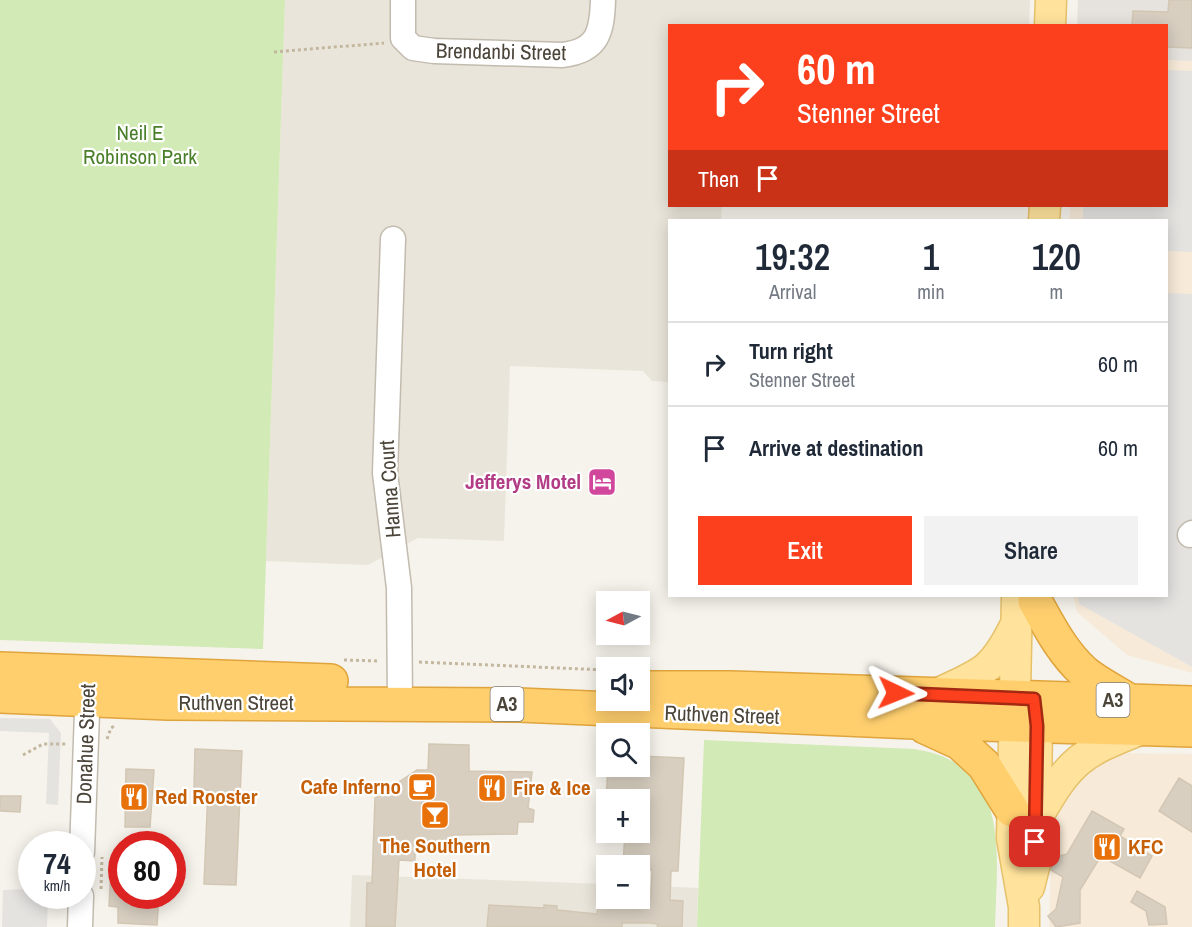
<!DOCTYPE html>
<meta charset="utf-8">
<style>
:root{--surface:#fff;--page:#f2f2f3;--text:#1f2937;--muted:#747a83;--line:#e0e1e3;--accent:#fc3f1d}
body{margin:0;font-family:"Archivo Narrow",sans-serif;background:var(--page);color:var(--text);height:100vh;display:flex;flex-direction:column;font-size:22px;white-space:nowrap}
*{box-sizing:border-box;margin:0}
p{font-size:20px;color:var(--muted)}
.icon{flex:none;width:33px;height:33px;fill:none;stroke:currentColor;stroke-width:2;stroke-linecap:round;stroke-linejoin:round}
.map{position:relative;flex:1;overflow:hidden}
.side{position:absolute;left:668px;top:219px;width:500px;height:378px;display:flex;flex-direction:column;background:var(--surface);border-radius:0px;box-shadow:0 3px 15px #0003}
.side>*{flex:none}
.hud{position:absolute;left:668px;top:24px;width:500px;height:183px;border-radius:0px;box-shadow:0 3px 15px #0003;background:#fc3f1d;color:#fff;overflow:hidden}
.needle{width:39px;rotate:263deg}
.fabs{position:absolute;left:596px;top:591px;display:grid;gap:12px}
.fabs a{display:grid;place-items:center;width:54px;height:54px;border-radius:0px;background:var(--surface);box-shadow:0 3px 15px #0003;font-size:30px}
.speed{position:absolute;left:18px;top:831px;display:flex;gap:12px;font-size:30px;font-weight:700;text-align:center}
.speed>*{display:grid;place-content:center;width:78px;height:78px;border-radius:50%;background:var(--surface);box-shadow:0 3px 15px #0003;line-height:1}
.speed small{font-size:15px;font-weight:400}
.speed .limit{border:9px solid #d22;background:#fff;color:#111}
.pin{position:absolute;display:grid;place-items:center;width:51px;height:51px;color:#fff;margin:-26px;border-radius:12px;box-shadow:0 3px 9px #0006}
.me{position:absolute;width:66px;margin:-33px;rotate:92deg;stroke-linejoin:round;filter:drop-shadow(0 0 4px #0008)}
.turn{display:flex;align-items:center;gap:21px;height:126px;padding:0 30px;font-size:27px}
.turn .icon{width:78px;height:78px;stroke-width:2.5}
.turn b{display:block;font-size:42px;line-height:51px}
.then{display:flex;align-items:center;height:57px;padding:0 30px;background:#0003;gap:12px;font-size:22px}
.eta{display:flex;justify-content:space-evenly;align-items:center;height:102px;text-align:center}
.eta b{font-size:36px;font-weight:600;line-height:42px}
.cta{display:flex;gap:12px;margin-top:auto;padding:12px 30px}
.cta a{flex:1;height:69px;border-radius:0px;background:var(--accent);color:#fff;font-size:24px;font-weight:600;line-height:69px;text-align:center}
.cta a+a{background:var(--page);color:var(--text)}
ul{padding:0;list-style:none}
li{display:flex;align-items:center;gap:18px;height:84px;padding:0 30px;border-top:2px solid var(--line)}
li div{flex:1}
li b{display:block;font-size:22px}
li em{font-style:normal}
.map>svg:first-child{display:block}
.residential{fill:#eae5da}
.commercial{fill:#f7ead8}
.industrial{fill:#e6e2dd}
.green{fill:#d2eab5}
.parking{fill:#e5e3e0}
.building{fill:#d8cfc1;stroke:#d3c7b4;stroke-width:1.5}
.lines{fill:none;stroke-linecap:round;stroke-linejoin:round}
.minor-casing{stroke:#c2bbae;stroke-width:27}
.major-casing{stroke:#e6c16a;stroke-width:33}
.highway-casing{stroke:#e0a43c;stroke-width:36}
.path{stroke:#c4b79f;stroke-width:3;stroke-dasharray:3 3;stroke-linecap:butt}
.minor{stroke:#fff;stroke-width:24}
.major{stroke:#ffe39c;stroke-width:30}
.highway{stroke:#ffcf6e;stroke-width:33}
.route-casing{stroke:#a42913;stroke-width:15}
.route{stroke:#fc3f1d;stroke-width:10}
.labels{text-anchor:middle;stroke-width:4.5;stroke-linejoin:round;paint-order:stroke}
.shield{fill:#fff;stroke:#817c74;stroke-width:1.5}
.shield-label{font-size:20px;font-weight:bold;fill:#4b4439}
.street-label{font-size:21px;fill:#4b4439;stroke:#fff}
.park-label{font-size:21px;fill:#4a7f2a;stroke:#fff}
.hotel-label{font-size:21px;font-weight:bold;fill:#b23c85;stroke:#fff;text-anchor:end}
.food-label{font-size:21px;font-weight:bold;fill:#c56008;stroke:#fff;text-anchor:start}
</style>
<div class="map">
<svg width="1192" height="927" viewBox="0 0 1192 927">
<rect width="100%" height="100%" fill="#f6f3ec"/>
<!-- residential -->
<path class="residential" d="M285,0H1030L1029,25L669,26V206H722L721,220H669V382L652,381L643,371L510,366L504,541L418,538L368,565L266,561Z
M352,875L606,884V898H639V885L698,888L697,927H350Z"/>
<!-- commercial -->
<path class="commercial" d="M1166,60L1192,61V673L1127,655L1077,612L1073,596H1166V220H1070V206H1166Z
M1115,753L1192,754V927H1049L1052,821L1081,776Z"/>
<!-- industrial -->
<path class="industrial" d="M1078,0H1192V61L1166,60V26H1077Z"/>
<!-- green -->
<path class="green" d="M0,0H285L263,649L0,640Z
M704,740L914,749C1012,764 997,852 995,927H697Z"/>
<!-- parking -->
<path class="parking" d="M1166,70L1192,71V252L1166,251V220H1083V206H1166Z
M1166,293L1192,294V667L1079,604L1078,596H1166Z
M0,718L50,719L61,733L58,805L46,804L49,733L0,731Z
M31,889L32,896H48L47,927H2L3,890Z"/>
<!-- building -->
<path class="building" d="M1169,0H1192V48L1166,47V26H1132L1133,11L1168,12Z
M429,744L469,745V771L532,772L528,808L534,810L533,822H518L517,834L454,835L453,847L415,846V861L399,860L395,927H366L367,883H372L375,798L417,770H428Z
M195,749L242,751L236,885L204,884L208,790L194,789Z
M639,756L684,758L678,871H671L670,900L683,901L682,927H657L658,924L651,923H622V927H487L489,905L544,908V905L557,906V910L597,914L599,898H651L652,870L639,869V866H623L625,832H639V800H606L608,766H639Z
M126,769L154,770L150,827H125Z
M1179,778L1192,786V832L1159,811Z
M0,796H21L20,812L0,811Z
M1092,811L1124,829L1120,836L1152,856L1140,878L1101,856L1080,890V923L1056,927L1048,916L1056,909L1063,877L1051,870L1052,858L1067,854Z
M111,869L122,870V896H159L157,925L118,923V907L109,906Z
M1137,891L1165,907L1167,924L1149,925L1146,911L1131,902Z"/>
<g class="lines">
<!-- minor casing -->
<g class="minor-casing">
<path id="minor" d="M403,0V38L413,48L434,51L562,55C598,51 602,32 603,0
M393,239L385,473L399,588L400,703
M1190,535L1192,533
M82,852L88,684
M80,927L81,896"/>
</g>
<!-- major casing -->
<g class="major-casing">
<path id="major" d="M1050,26L1051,0
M1044,220L1045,206
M1017,596L1012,838L1024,907V927
M935,695C980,673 991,674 1014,628
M1037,818C1070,760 1080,753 1142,729
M1029,887L1035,863L1037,726L1034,702"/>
</g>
<!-- highway casing -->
<g class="highway-casing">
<path id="highway" d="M1035,601C1049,626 1062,652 1084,672C1097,683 1114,691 1128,700
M0,669L331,681
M639,688H730L1192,703
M0,696L168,703L519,705L914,722L1192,730
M925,727L960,743L984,765L1012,810"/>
</g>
<!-- path -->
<path class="path" d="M274,52L384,43
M344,660L379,661
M419,662L606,670
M107,739L111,728L116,725
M23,755L43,744H66
M101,889L102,857"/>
<!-- minor -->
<use href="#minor" class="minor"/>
<!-- major -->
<use href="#major" class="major"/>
<!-- highway -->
<use href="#highway" class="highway"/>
</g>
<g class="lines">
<!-- route casing -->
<g class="route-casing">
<path id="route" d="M896,693L1034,699L1037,726L1035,842"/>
</g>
<!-- route -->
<use href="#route" class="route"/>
</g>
<!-- icons -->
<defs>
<g id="hotel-square" transform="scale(1.5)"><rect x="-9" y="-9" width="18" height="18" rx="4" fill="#d1479c" stroke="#fff"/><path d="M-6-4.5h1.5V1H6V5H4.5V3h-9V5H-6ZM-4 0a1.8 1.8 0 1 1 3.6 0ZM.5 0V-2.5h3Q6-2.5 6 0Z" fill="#fff"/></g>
<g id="cafe-square" transform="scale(1.5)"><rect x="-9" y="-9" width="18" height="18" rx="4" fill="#e8710a" stroke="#fff"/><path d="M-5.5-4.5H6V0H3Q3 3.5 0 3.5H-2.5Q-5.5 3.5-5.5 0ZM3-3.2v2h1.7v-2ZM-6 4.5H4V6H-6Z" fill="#fff"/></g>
<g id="restaurant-square" transform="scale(1.5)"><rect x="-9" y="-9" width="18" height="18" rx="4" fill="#e8710a" stroke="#fff"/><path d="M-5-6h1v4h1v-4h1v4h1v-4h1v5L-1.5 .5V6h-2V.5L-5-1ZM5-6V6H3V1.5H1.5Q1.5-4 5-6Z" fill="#fff"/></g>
<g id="bar-square" transform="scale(1.5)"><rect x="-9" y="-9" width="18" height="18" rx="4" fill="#e8710a" stroke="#fff"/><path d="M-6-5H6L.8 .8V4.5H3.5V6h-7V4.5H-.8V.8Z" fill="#fff"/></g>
</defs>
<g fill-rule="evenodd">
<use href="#hotel-square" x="602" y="482"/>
<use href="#cafe-square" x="422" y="787"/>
<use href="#restaurant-square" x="492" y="788"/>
<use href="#restaurant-square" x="134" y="797"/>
<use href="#bar-square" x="435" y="815"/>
<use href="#restaurant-square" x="1107" y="847"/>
</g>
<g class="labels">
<!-- shield labels -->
<g class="shield">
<rect x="1096.5" y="683" width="33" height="34" rx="4.5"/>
<rect x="490.5" y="687" width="33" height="34" rx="4.5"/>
</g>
<g class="shield-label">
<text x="1113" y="707">A3</text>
<text x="507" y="711">A3</text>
</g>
<!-- street labels -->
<g class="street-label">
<text transform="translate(501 52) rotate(1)" y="7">Brendanbi Street</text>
<text transform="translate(390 489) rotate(-94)" y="7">Hanna Court</text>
<text x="236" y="710">Ruthven Street</text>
<text transform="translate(722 715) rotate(2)" y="7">Ruthven Street</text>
<text transform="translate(86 744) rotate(-88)" y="7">Donahue Street</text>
</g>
<!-- park labels -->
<g class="park-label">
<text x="140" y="140">Neil E<tspan x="140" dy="24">Robinson Park</tspan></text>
</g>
<!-- hotel labels -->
<g class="hotel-label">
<text x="581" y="489">Jefferys Motel</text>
</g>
<!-- food labels -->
<g class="food-label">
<text x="401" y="794" text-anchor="end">Cafe Inferno</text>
<text x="513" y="795">Fire &amp; Ice</text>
<text x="155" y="804">Red Rooster</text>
<text x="435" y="853" text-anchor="middle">The Southern<tspan x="435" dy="24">Hotel</tspan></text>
<text x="1128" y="854">KFC</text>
</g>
</g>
</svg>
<div class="fabs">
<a><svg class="needle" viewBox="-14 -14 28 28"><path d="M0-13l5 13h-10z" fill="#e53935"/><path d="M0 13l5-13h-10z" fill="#747a83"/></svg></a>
<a><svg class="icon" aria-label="sound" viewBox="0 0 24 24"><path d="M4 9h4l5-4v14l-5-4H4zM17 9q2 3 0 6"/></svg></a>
<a><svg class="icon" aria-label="search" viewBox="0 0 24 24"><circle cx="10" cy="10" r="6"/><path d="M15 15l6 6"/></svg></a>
<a>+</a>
<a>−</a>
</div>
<div class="speed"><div>74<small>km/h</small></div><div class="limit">80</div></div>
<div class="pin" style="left:1035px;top:842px;background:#d93025"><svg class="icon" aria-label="arrive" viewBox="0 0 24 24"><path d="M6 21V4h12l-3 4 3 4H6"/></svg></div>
<svg class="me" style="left:896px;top:693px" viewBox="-20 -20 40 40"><path d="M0-17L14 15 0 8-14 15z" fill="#fc3f1d" stroke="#fff" stroke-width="4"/></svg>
<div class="hud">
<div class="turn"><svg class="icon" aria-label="right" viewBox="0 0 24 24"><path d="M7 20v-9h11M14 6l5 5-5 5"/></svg><div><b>60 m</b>Stenner Street</div></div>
<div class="then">Then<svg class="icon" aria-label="arrive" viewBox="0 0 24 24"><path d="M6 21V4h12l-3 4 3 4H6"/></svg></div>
</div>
<section class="side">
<div class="eta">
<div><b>19:32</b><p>Arrival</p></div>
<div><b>1</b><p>min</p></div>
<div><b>120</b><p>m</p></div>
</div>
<ul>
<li><svg class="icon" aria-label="right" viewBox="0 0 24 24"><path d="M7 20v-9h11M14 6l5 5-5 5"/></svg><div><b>Turn right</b><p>Stenner Street</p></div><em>60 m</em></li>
<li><svg class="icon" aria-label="arrive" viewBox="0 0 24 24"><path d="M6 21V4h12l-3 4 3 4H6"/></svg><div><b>Arrive at destination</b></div><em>60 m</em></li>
</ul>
<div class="cta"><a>Exit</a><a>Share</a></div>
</section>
</div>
